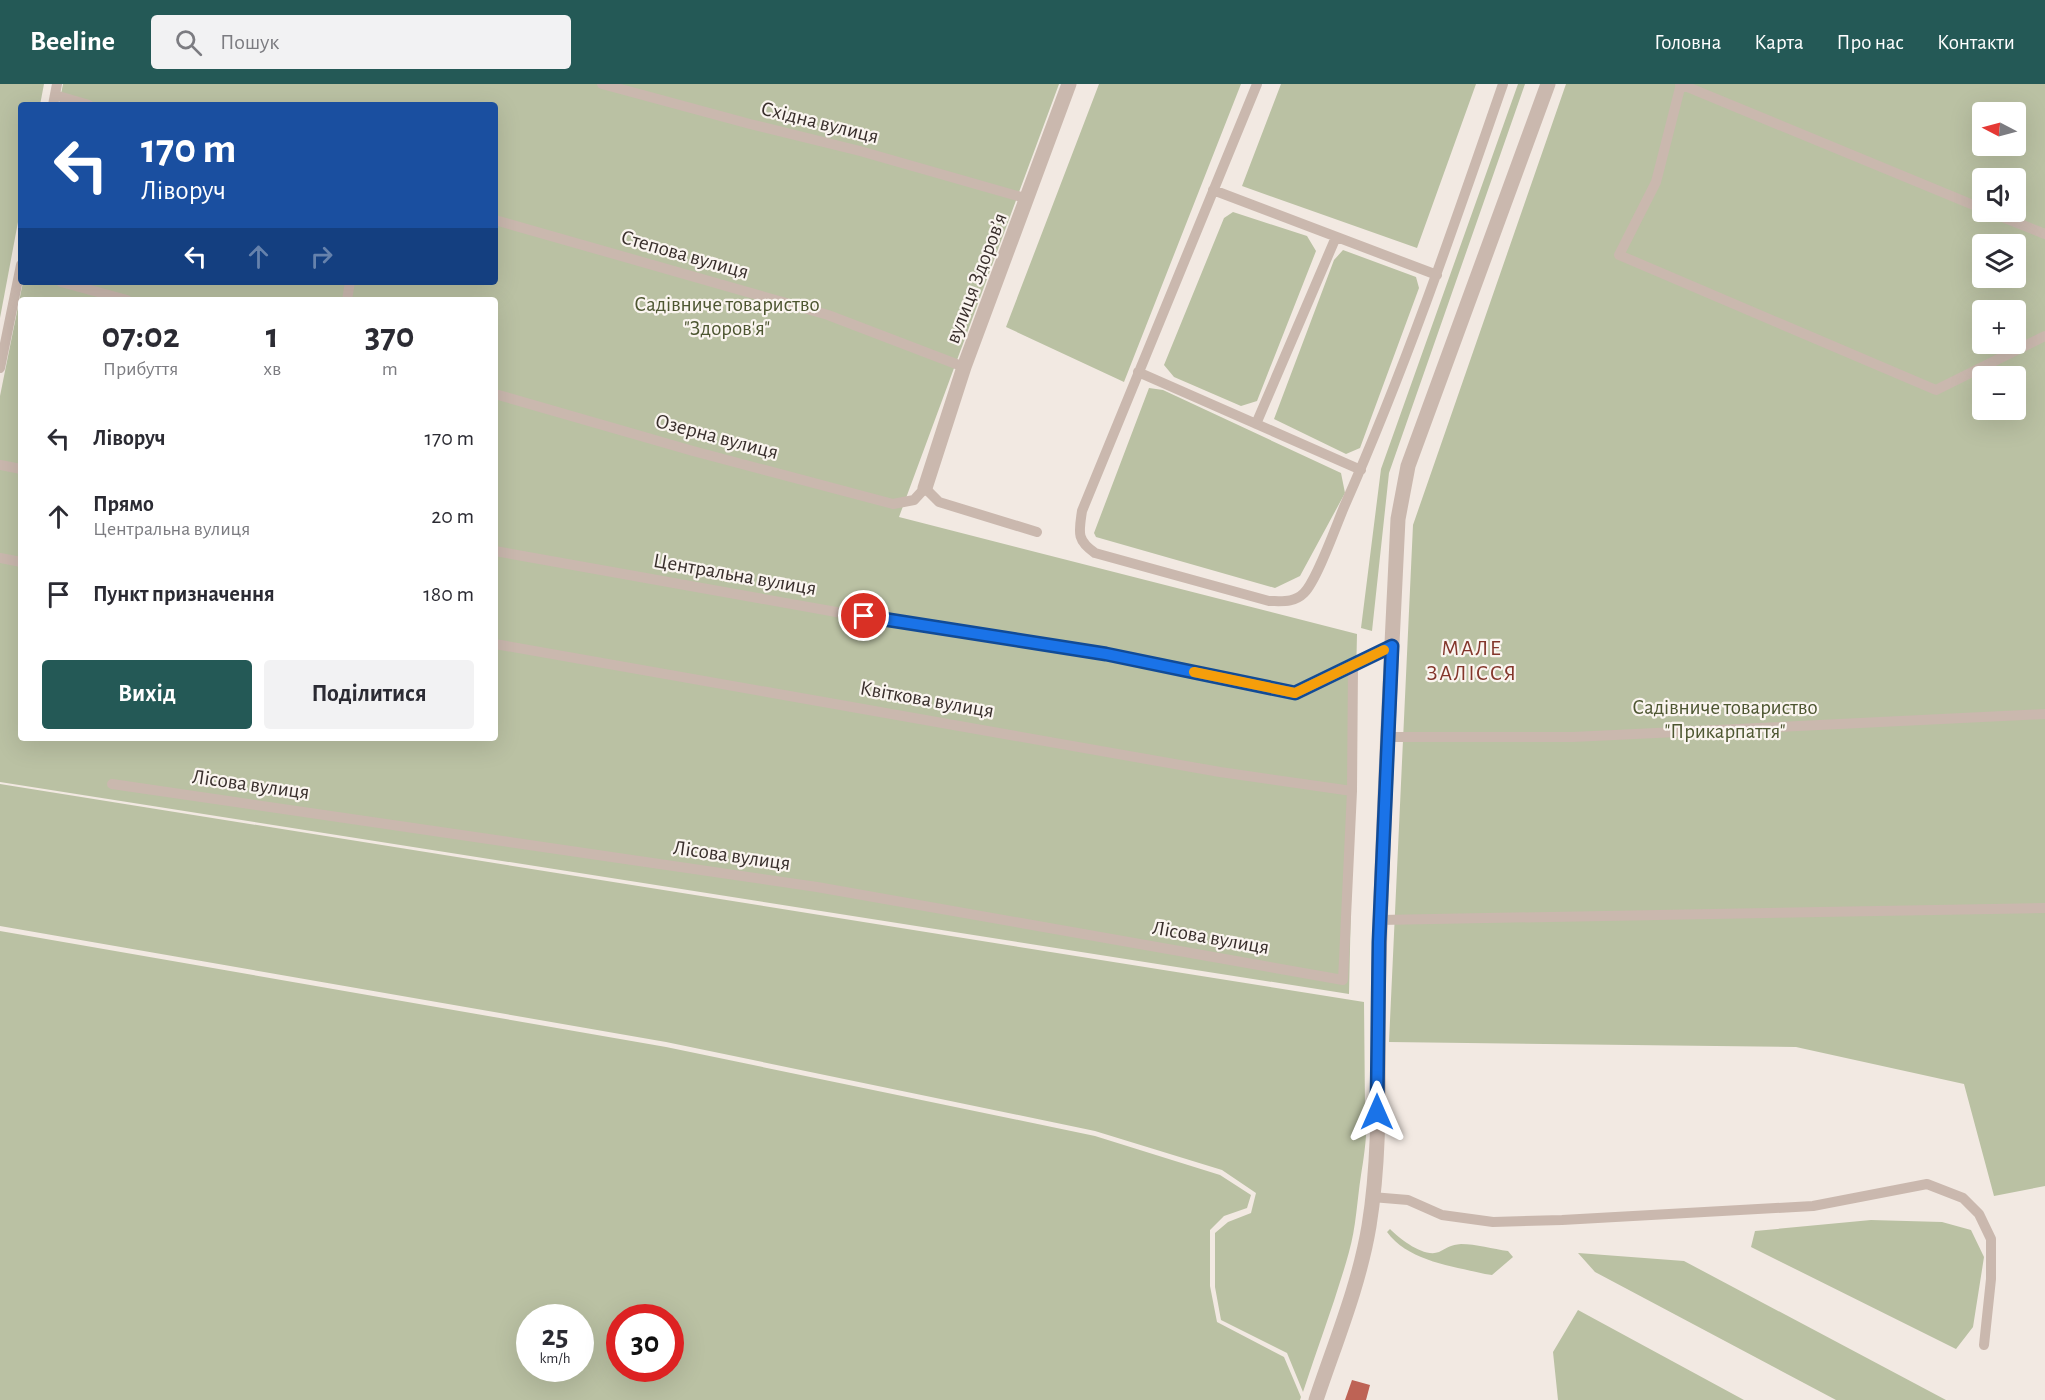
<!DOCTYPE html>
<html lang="uk">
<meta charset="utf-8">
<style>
:root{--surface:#fff;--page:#f2f2f3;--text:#2b2b33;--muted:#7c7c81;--accent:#245956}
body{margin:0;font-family:"Alegreya Sans",sans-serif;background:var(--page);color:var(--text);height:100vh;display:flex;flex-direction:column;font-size:22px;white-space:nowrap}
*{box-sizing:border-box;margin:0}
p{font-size:20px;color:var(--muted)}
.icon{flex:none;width:33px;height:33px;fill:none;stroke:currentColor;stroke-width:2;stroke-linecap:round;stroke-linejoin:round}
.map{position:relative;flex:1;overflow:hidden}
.drawer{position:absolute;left:18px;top:213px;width:480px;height:444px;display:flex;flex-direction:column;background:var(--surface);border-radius:6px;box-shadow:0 6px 24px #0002}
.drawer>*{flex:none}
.guide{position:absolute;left:18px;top:18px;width:480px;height:183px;border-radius:6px;box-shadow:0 6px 24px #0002;background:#1a4fa0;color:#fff;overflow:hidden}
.needle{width:39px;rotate:276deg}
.controls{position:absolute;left:1972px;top:18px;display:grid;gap:12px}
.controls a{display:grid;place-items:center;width:54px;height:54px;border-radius:6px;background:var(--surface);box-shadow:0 6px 24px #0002;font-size:30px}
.speed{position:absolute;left:516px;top:1220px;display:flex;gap:12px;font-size:30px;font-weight:700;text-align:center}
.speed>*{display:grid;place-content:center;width:78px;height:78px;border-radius:50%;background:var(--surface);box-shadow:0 6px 24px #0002;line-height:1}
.speed small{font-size:15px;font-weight:400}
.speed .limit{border:9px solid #d22;background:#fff;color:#111}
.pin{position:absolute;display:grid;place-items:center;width:51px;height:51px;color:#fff;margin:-26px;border:3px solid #fff;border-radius:50%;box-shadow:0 2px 6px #0007}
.me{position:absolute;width:66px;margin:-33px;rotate:0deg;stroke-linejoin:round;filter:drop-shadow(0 0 4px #0008)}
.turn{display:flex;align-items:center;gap:21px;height:126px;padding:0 24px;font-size:27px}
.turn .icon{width:78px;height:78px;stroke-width:2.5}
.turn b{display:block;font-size:42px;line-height:51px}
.lanes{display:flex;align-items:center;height:57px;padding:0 24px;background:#0003;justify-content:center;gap:30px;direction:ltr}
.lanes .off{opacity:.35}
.eta{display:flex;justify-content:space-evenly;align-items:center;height:102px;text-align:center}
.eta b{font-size:36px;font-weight:700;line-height:42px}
.button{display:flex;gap:12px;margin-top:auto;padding:12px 24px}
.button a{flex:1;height:69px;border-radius:6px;background:var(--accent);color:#fff;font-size:24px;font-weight:700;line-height:69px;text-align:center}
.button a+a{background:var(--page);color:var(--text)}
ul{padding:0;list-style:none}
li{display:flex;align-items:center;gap:18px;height:78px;padding:0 24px}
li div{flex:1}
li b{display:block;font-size:22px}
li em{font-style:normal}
header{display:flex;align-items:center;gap:36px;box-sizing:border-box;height:84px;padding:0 30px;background:var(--accent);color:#fff}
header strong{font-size:28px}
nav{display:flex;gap:33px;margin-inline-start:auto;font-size:21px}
.search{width:420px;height:54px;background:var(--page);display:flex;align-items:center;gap:15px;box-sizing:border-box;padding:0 21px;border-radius:6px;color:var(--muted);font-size:22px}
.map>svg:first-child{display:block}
.green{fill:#bac1a3;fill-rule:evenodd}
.building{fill:#be6355}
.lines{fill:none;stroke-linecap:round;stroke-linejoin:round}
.lane{stroke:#cab8ae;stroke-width:10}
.street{stroke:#cab8ae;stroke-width:15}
.route-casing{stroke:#114b97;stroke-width:15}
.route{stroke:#1a73e8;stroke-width:10}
.slow{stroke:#f59e0b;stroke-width:10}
.labels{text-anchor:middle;stroke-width:4.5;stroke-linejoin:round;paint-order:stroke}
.street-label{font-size:21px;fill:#392f2c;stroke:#faf4ef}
.park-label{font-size:21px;fill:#4d5631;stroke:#faf4ef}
.neighbourhood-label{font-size:22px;letter-spacing:1.5px;fill:#83362b;stroke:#faf4ef}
</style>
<header>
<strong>Beeline</strong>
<div class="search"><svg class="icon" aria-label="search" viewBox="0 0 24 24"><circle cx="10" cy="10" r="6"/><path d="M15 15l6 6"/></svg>Пошук</div>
<nav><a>Головна</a><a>Карта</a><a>Про нас</a><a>Контакти</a></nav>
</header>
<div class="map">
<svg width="2045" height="1316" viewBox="0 0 2045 1316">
<rect width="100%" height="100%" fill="#f2e9e2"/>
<!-- green -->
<path class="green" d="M0,0H44L40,21H21V122L0,234Z
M63,0H1059L899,433L1357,550L1349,910L0,698V312L23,198H495V21H59ZM21,216H495V654H21Z
M1099,0H1241L1124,298L1006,243Z
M1281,0H1476L1417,164L1242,102Z
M1518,0H1525L1389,389L1372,547L1361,544L1381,385Z
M1566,0H2045V1102L1994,1112L1964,1000L1796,963L1389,958L1413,441ZM1983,28H2016V62H1983ZM1983,94H2016V128H1983ZM1983,160H2016V194H1983ZM1983,226H2016V260H1983ZM1983,292H2016V326H1983Z
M1233,128L1307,152L1316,167L1257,317L1241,322L1174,293L1164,281L1224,134Z
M1343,166L1416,193L1419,204L1360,364L1346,370L1274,335L1334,176Z
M1149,304L1163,306L1341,389L1345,409L1300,492L1275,504L1096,453L1094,449Z
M0,700L1364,918L1365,1023C1369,1040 1364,1073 1361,1091C1357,1117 1356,1144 1349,1168C1336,1215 1318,1262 1303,1308L1287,1269L1221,1236L1215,1203V1149L1228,1138L1251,1129L1256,1109L1222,1086L1095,1047L666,958L0,842Z
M0,847L666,963L1095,1052L1220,1091L1251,1111L1247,1124L1224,1132L1210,1146V1202L1217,1238L1284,1273L1301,1313L1300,1316H0ZM530,1233H580V1284H530ZM620,1233H670V1284H620Z
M1871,1136L1942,1138L1971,1146L1984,1173L1973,1243L1956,1265L1751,1163L1755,1147Z
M1390,1145C1400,1155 1424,1174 1439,1168C1449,1163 1450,1161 1461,1160C1476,1160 1493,1165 1508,1167L1513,1173L1492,1191L1485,1190C1452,1182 1408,1177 1387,1148Z
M1578,1169L1684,1177L1946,1316H1836L1595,1188Z
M1578,1226L1744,1316H1558L1553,1268Z"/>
<!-- building -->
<path class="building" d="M1352,1296L1370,1301L1366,1316H1345Z"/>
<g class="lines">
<!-- lane -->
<path class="lane" d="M602,0L750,40L860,67L1028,115
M1257,0L1082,427C1079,448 1076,456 1095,469L1269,517C1282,517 1294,519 1304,509C1317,496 1336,442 1344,423C1405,285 1454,142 1503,0
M1680,0L1983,125
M1681,0L1656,98L1619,171L1936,306L2045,252
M55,11L89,21
M53,21L57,0
M1213,106L1437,191
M1990,128L2045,150
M495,136L828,231L964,283
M61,198L127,216
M347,216L350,198
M0,284L21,181
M1138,288L1361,386
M495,310L693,367L893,420L914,416L925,404L939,418L1037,448
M1256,340L1336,153
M0,381L21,385
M495,467L842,529L1106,570L1295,609L1392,562
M0,474L21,478
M495,560L1220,688L1352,707
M1389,653H1573L2045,630
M112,700L817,803L1343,896L1352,707L1353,581
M1380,836L2045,824
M1372,1113L1408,1116L1442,1131L1493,1138L1562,1136L1813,1122L1927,1100L1963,1114L1979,1130L1991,1155V1195L1984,1261"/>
<!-- street -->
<path class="street" d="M925,404L964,283L1069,0
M1316,1316C1335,1259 1359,1202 1369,1142C1383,1056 1376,967 1379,879C1383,731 1391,583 1398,435L1408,382L1548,0"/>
</g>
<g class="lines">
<!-- route casing -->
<g class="route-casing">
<path id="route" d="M864,532L1106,570L1295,609L1392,562L1379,858L1377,1028"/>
</g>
<!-- route -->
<use href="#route" class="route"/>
<!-- slow -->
<path class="slow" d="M1194,588L1295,609L1384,566"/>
</g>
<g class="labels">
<!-- street labels -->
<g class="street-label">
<text transform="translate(820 38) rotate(14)" y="7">Східна вулиця</text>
<text transform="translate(685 170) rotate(16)" y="7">Степова вулиця</text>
<text transform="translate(976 194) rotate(-69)" y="7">вулиця Здоровʼя</text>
<text transform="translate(717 352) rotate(15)" y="7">Озерна вулиця</text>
<text transform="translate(735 490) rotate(10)" y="7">Центральна вулиця</text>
<text transform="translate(927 615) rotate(10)" y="7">Квіткова вулиця</text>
<text transform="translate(251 700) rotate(8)" y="7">Лісова вулиця</text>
<text transform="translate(732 771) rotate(8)" y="7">Лісова вулиця</text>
<text transform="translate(1211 853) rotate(10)" y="7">Лісова вулиця</text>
</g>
<!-- park labels -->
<g class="park-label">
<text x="727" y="227">Садівниче товариство<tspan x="727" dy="24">"Здоров'я"</tspan></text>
<text x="1725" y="630">Садівниче товариство<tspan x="1725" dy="24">"Прикарпаття"</tspan></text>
</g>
<!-- neighbourhood labels -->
<g class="neighbourhood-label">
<text x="1472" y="571">МАЛЕ<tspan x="1472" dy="25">ЗАЛІССЯ</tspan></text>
</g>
</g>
</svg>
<div class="controls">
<a><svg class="needle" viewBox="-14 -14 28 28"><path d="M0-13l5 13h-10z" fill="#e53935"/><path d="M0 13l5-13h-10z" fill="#7c7c81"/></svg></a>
<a><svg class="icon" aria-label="sound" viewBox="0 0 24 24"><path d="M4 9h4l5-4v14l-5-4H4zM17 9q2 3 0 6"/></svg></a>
<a><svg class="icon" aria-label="layers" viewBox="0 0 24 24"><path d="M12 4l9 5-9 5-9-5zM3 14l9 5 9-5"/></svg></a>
<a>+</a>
<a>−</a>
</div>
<div class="speed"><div>25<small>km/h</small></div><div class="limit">30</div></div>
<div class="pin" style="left:864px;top:532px;background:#d93025"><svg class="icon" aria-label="arrive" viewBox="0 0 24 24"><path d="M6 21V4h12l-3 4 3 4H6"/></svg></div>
<svg class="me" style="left:1377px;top:1028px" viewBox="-20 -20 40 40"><path d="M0-17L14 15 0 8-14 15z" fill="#1a73e8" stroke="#fff" stroke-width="4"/></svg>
<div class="guide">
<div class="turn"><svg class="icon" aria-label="left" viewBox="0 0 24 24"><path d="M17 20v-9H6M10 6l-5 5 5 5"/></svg><div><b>170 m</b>Ліворуч</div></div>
<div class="lanes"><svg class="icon" aria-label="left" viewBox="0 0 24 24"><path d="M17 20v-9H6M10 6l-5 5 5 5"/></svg><svg class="icon off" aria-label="ahead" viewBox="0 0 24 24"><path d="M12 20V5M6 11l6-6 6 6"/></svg><svg class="icon off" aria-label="right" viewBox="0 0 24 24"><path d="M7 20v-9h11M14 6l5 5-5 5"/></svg></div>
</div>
<section class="drawer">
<div class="eta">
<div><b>07:02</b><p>Прибуття</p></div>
<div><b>1</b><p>хв</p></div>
<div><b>370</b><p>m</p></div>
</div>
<ul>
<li><svg class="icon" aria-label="left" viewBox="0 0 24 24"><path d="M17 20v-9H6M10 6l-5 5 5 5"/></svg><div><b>Ліворуч</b></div><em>170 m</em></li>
<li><svg class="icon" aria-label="ahead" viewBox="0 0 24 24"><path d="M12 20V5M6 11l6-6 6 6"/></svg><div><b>Прямо</b><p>Центральна вулиця</p></div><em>20 m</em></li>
<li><svg class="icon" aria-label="arrive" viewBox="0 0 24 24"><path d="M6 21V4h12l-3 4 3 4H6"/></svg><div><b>Пункт призначення</b></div><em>180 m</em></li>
</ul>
<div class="button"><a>Вихід</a><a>Поділитися</a></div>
</section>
</div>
